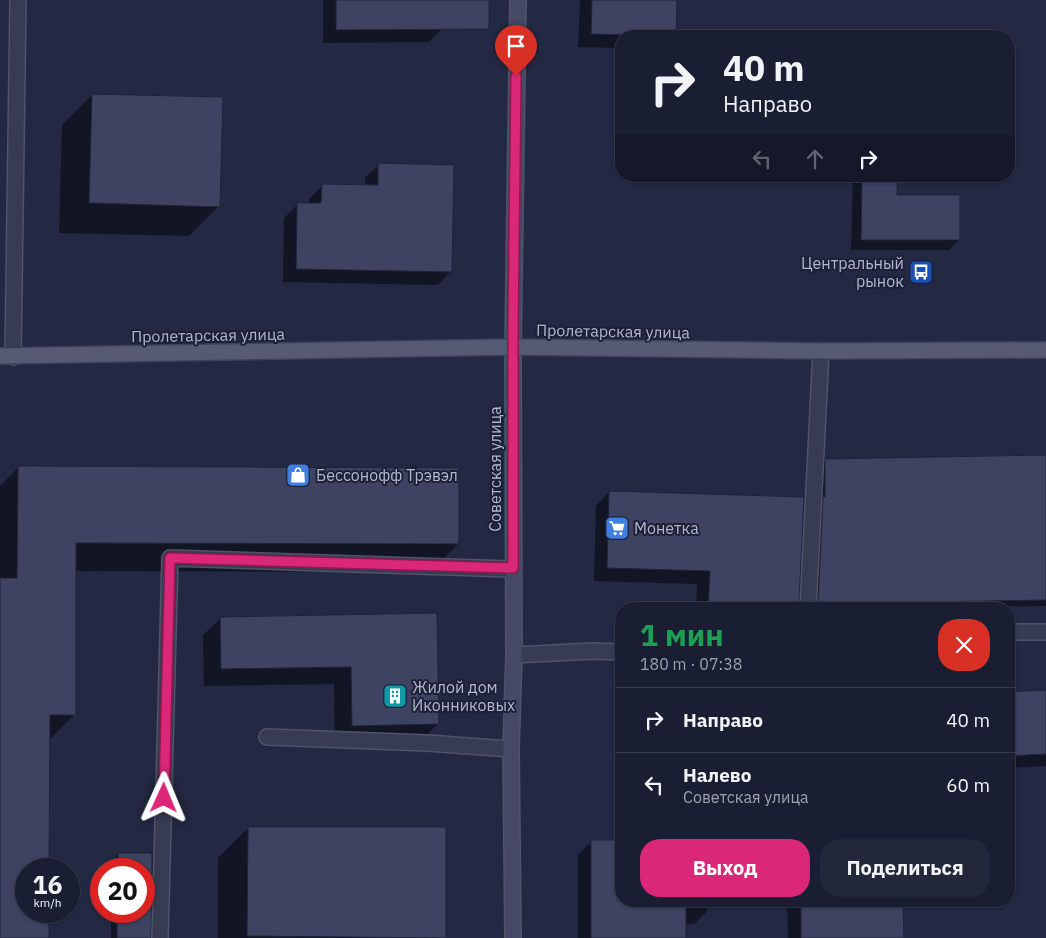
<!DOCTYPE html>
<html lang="ru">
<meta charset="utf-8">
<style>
:root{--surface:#1a1e32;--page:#23273a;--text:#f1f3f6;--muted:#9fa2ac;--line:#383c4d;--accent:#db2777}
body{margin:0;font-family:"IBM Plex Sans",sans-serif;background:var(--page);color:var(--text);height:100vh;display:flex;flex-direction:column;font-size:19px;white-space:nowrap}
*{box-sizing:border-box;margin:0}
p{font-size:16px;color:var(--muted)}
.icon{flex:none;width:28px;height:28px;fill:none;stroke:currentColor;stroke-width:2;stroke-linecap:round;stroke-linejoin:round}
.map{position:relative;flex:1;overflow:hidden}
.sheet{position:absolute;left:615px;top:602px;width:400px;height:305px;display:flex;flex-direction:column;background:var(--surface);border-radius:20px;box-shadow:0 1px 4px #0004,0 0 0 1px var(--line)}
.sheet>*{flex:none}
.banner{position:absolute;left:615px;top:30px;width:400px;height:152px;border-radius:20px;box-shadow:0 1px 4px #0004,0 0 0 1px var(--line);background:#1a1e32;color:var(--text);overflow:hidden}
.speed{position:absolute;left:15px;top:858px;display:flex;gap:10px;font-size:25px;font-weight:700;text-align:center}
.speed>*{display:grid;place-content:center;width:65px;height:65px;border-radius:50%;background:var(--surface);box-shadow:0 1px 4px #0004,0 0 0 1px var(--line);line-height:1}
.speed small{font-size:12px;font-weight:400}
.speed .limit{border:8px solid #d22;background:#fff;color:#111}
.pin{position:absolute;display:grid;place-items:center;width:42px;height:42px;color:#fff;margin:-51px -21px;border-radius:50% 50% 50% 0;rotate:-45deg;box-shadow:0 0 5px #0007}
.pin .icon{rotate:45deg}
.me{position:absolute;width:55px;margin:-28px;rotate:1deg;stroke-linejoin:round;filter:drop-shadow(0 0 4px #0008)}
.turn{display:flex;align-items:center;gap:18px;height:105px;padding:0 25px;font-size:22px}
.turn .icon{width:65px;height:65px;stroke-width:2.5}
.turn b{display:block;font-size:35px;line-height:42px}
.lanes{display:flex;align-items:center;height:48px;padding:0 25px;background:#0003;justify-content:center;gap:25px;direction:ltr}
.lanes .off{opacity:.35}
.round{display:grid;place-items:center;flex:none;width:52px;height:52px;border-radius:20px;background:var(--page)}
.head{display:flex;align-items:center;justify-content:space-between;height:85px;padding:0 25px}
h1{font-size:30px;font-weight:700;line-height:38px;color:#1e9e55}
.cta{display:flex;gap:10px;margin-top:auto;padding:10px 25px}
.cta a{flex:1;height:58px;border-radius:20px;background:var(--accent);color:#fff;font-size:20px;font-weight:700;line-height:58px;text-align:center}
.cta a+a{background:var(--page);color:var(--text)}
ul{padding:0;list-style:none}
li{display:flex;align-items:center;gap:15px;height:65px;padding:0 25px;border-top:1px solid var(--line)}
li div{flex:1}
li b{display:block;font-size:19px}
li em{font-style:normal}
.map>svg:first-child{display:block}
.shadow{fill:#0007}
.building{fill:#3d4361;stroke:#1e233a}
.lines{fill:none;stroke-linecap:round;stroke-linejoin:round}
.lane-casing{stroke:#4f546a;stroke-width:18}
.secondary-casing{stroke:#4f546a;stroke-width:18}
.primary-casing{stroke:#3e4259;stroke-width:18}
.lane{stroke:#383c52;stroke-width:15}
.secondary{stroke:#454966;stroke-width:15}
.primary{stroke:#565a72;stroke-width:15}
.route-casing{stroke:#8e194d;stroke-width:12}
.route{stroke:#db2777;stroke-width:9}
.labels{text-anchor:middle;stroke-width:4;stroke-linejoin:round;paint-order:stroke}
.poi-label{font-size:16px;fill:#b4b7cd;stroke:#1c2138;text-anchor:start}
.street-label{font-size:16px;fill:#b4b7cd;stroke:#1c2138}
</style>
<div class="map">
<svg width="1046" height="938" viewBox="0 0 1046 938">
<rect width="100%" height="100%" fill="#232843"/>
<!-- shadow -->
<path class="shadow" d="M323,0H442V29L428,42L323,43Z
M580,0H676L675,35L621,36V48L578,47Z
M92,95L219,206L189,236L59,233L62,125Z
M379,165L451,271L438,285L283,282L284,218L298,204H309V199L322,186H365V178Z
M853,176H896V197L959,240L949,250H851Z
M1046,456V606L812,609L819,467L825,460Z
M19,467L458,544L430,572L75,571V714L48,741L26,869V911L47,938H0V486Z
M609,492L798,604L793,609H696L697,584L594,581L596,506Z
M436,614L438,724L420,741L335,743L334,684L204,686L203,635L221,618Z
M1046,692V766L1009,768V693Z
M248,828L445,829V938H218V858Z
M592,841H621V901H712L707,906V911L694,924H685V938H578V855Z
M118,854H151L150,938H111V911H144V869H112V861Z
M787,901H902L903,938H788Z"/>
<!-- building -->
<path class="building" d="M336,0H489V29L336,30Z
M592,0H677L676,36L591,34Z
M92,94L223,97L220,207L89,203Z
M378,163L454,165L452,272L296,269L297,203H321L322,184L378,185Z
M862,176H897V195H960V240H861Z
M1046,455V600L818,604L823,497H825V459Z
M18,466L459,468V544L76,543V715H50L49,869H26V911H49V938H0V578H17Z
M609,491L804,497L799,604L780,605V609H708L710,571L607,568Z
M437,613L439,724L352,726L351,667L221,669L220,617Z
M1046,690V754L1009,756V692Z
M248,827H446V938L247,936Z
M591,840H621V901H686V938H591Z
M118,853H152L151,938H117V911H144V869H118Z
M801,901H903L904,938H801Z"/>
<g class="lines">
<!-- lane casing -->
<g class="lane-casing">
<path id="lane" d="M13,357L18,0
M808,609L821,351
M1009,632H1046
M514,655L593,651L621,652
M267,737L427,743L511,749
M160,938L170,558L513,569"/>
</g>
<!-- secondary casing -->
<g class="secondary-casing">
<path id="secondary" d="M513,938L511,749L514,655L513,347L518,0"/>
</g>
<!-- primary casing -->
<g class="primary-casing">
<path id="primary" d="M0,356L513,347L821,351L1046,350"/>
</g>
<!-- lane -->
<use href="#lane" class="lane"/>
<!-- secondary -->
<use href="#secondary" class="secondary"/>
<!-- primary -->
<use href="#primary" class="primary"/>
</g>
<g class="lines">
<!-- route casing -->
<g class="route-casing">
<path id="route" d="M164,798L170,558L513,568V330L516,76"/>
</g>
<!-- route -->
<use href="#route" class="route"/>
</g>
<!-- icons -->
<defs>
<g id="bus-square" transform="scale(1.25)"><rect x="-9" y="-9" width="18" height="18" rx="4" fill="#1a4fb4" stroke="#1c2138"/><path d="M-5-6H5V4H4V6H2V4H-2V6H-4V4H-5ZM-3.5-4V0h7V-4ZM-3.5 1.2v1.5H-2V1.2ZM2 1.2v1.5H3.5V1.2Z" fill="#fff"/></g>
<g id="shop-square" transform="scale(1.25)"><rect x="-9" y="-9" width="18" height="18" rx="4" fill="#3f7fe0" stroke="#1c2138"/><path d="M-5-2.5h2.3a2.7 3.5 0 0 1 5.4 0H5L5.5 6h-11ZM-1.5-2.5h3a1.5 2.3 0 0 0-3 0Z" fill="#fff"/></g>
<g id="supermarket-square" transform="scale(1.25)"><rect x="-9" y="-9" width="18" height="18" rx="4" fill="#3f7fe0" stroke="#1c2138"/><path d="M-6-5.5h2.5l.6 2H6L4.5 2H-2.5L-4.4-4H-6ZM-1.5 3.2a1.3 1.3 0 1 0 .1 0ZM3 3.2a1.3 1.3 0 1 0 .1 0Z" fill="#fff"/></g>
<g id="building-square" transform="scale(1.25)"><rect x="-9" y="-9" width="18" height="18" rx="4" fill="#0f9aa8" stroke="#1c2138"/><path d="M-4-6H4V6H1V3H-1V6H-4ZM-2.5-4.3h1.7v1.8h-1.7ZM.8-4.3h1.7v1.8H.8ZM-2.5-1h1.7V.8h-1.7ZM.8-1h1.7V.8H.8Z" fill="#fff"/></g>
</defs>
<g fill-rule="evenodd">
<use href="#bus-square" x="921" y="272"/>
<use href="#shop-square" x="298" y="475"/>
<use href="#supermarket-square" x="617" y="528"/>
<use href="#building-square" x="395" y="696"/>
</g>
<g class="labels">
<!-- poi labels -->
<g class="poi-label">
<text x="904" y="269" text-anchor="end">Центральный<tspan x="904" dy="18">рынок</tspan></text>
<text x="316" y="481">Бессонофф Трэвэл</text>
<text x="634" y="534">Монетка</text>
<text x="412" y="693">Жилой дом<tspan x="412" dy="18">Иконниковых</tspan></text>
</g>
<!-- street labels -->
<g class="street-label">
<text transform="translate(613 331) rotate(1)" y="6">Пролетарская улица</text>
<text transform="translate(208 335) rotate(-1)" y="6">Пролетарская улица</text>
<text transform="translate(495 469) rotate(-90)" y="6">Советская улица</text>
</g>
</g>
</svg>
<div class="speed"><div>16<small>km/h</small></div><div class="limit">20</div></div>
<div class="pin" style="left:516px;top:76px;background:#d93025"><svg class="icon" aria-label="arrive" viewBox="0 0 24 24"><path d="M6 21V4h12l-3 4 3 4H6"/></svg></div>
<svg class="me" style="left:164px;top:798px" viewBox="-20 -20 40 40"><path d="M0-17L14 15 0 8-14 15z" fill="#db2777" stroke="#fff" stroke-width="4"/></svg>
<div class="banner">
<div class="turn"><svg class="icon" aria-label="right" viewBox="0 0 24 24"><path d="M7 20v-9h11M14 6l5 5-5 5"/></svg><div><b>40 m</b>Направо</div></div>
<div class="lanes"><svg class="icon off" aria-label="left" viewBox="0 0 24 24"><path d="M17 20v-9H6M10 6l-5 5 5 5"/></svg><svg class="icon off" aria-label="ahead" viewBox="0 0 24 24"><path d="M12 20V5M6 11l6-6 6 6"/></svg><svg class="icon" aria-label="right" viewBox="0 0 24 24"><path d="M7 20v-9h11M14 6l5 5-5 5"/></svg></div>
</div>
<section class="sheet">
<div class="head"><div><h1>1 мин</h1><p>180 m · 07:38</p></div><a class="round" style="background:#d93025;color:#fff"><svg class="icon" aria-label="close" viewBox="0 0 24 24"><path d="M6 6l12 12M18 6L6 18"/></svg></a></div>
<ul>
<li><svg class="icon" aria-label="right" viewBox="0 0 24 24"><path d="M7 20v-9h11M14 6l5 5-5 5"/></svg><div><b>Направо</b></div><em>40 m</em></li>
<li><svg class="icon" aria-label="left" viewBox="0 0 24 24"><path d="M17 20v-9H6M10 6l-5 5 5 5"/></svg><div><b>Налево</b><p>Советская улица</p></div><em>60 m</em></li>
</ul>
<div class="cta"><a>Выход</a><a>Поделиться</a></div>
</section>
</div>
